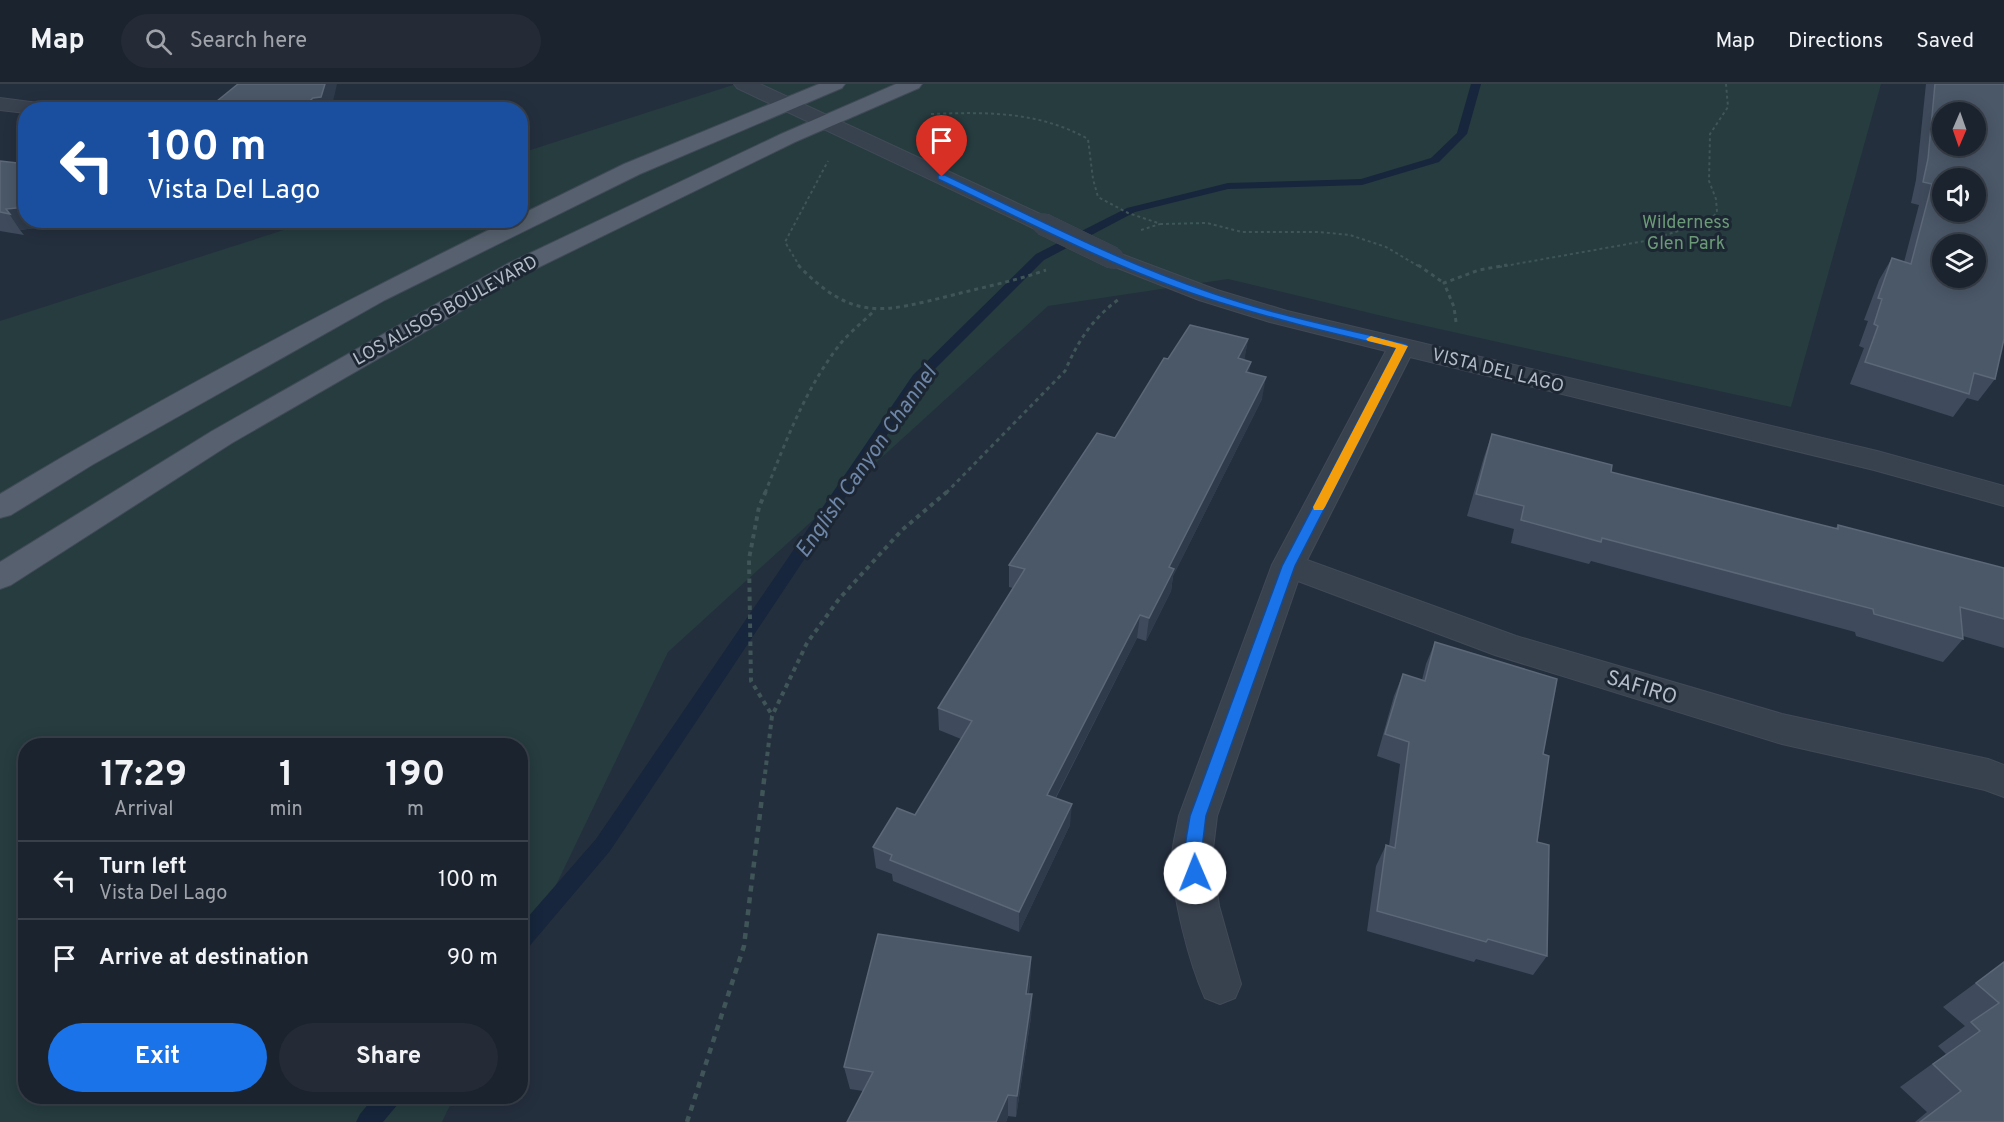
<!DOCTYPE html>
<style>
:root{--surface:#1b232e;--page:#242b36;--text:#f1f3f6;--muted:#a0a4aa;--line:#39404a;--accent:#1a73e8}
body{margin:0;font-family:Overpass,sans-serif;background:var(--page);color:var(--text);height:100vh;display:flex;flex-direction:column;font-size:22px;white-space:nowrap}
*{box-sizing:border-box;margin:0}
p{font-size:20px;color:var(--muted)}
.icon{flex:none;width:33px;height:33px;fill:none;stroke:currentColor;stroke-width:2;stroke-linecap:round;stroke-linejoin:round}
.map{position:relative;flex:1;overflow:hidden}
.sheet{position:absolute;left:18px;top:654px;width:510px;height:366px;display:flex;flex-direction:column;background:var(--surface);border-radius:24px;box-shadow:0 3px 15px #0003,0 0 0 2px var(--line)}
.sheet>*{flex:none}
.guide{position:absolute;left:18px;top:18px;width:510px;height:126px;border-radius:24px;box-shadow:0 3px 15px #0003,0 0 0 2px var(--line);background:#1a4fa0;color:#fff;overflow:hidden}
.needle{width:39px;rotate:182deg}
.tools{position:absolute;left:1932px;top:18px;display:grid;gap:12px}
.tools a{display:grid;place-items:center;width:54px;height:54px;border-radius:50%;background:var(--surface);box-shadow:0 3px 15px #0003,0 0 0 2px var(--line);font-size:30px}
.pin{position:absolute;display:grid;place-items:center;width:51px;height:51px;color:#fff;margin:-62px -26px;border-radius:50% 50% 50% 0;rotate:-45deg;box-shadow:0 0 6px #0007}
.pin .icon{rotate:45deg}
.me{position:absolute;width:66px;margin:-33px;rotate:359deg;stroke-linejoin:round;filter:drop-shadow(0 0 4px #0008)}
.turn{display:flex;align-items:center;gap:21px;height:126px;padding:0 30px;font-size:27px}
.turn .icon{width:78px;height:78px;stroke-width:2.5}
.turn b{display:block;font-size:42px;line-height:51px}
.eta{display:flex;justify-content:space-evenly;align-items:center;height:102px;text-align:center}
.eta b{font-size:36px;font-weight:700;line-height:42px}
.button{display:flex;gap:12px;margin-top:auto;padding:12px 30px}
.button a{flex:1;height:69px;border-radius:36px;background:var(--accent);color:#fff;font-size:24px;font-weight:700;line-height:69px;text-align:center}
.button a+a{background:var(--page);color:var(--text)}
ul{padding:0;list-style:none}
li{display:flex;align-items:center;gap:18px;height:78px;padding:0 30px;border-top:2px solid var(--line)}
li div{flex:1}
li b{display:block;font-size:22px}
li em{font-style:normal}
header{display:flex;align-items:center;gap:36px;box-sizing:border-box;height:84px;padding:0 30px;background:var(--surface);border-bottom:2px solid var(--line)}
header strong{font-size:28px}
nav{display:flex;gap:33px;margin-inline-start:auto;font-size:21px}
.search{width:420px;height:54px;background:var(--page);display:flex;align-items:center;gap:15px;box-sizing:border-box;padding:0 21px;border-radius:33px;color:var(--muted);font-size:22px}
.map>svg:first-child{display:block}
.green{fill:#263c3f}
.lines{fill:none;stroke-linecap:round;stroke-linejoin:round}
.stream{fill:#17263c;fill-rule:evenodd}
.minor-casing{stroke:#414a57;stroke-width:2}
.major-casing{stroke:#414a57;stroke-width:2}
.path-far3{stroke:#3f5557;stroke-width:2;stroke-dasharray:3 3;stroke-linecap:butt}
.path-far2{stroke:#3f5557;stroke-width:3;stroke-dasharray:4 4;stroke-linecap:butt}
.path-far1{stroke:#3f5557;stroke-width:4;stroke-dasharray:4.5 4.5;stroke-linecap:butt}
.path{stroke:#3f5557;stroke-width:4.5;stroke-dasharray:6 6;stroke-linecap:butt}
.minor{fill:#38414e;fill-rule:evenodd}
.major{fill:#56606e;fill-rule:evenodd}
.minor-bridge-casing{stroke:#414a57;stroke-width:23;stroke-linecap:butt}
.minor-bridge{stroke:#38414e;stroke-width:22}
.wall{fill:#3f4b5c}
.shaded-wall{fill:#2f3b4b}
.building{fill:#4b5868;stroke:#5c6777;stroke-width:1.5;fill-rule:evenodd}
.route{fill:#1a73e8;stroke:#114b97;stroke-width:1.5}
.slow{fill:#f59e0b}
.labels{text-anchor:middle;stroke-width:6;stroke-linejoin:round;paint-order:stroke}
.far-park-label{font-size:18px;fill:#6b9a76;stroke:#1d2633}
.far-street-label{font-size:18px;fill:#b4bcc9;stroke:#1d2633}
.street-label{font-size:21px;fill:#b4bcc9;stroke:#1d2633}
.water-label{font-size:22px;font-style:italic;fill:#6d86a8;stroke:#1d2633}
</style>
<header>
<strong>Map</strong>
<div class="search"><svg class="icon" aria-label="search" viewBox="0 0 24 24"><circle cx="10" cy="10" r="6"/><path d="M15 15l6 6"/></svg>Search here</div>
<nav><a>Map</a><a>Directions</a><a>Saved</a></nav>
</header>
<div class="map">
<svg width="2004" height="1038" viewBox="0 0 2004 1038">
<rect width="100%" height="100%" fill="#242f3e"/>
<!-- green -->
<path class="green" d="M736,0H1881L1791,323L1399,236L1228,195L1048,222L668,568L521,874L520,662H26V1012L454,1013L442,1038H0V237L312,137L520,136L521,69Z"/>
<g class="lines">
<!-- stream -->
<path class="stream" d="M1471,0H1481L1467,50L1439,78L1362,101L1228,105L1135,128L1044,176L923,297L610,767L527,865L520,868V842L596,755L913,291L1036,170L1127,124L1228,99L1361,95L1431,74L1457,49Z
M375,1012H401L398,1020L383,1038H356L360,1030Z"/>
<!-- minor casing -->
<g class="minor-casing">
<path id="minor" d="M734,0H760L1051,135L1055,140L1051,145L1043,147L1035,145L737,4Z
M0,14L46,20L53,22L56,26H26V29L0,26Z
M1113,167L1217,206L1287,227L1877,367L2004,402V422L1874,386L1410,273L1307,476L1516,552L1782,630L1988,675L2004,681V713L1985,706L1782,660L1495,571L1298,497L1217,732L1212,773L1219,822L1241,900L1235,914L1220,920L1205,914C1189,879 1172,812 1172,774C1172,760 1177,745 1179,732L1272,481L1386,267L1270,238L1199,216L1105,179L1101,174L1105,169Z"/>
</g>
<!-- major casing -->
<g class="major-casing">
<path id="major" d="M819,0H845L842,4L640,90L385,216L92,381L11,431L0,434V410C165,311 336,221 509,136H520V131L624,80Z
M896,0H922L919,4L795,58L525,190L232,359L11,501L0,505V478L212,347L507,180L781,50Z"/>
</g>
<!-- path-far3 -->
<path class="path-far3" d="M931,30C987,28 1038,27 1088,55L1093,95L1098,113L1128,129L1161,140L1207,139L1242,148H1319L1350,151L1386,163L1420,183
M1141,146L1160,140
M800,183L785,158L828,77
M1499,183L1645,157L1709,138L1717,128L1716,115L1709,97L1710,50L1728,23L1726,0"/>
<!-- path-far2 -->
<path class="path-far2" d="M798,181C854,239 883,228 953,211C984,203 1015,197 1046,186
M1418,181L1444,199
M1456,238L1454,223L1444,199L1479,186L1507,181
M765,409C786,357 806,303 841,259C851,247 864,237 875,226
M946,409L1065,287C1078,257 1092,235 1119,215"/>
<!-- path-far1 -->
<path class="path-far1" d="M766,407L759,423L749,475L751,597L772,631
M765,690L772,632L807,559L839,515L902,446L948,407"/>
<!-- path -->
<path class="path" d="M687,1038L744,862L765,688"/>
<!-- minor -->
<use href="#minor" class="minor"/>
<!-- major -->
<use href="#major" class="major"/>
<!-- minor-bridge casing -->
<g class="minor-bridge-casing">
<path id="minor-bridge" d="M1043,140L1113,174"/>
</g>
<!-- minor-bridge -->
<use href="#minor-bridge" class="minor-bridge"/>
</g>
<!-- wall -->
<path class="wall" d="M1926,0H2004L1995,295L1978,317L1967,314L1953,333L1850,300L1864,264L1859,262L1868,237L1864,236L1879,196L1892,174L1904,178L1919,121L1911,119L1916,96Z
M0,77L26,136H96L20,146L24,151L0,147Z
M1248,255L1244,276L1262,315L1173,492L1171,507L1146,557L1137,554L1056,714L1070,741L1019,848L893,797L892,790L876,784L873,763L915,731L961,655L939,646L938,624L1013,504L1009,503V481L1115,354L1168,275Z
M1492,350L1611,388L1835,445L1838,441L2004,484V564L1963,552V555L1943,578L1856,552L1855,548L1591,477L1589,480L1511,459L1514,445L1467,432L1484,373Z
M1435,558L1543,670L1537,758L1547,872L1533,891L1476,875L1474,878L1367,847L1376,782L1386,761L1389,762L1400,680L1377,672L1394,612L1403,590L1422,596L1426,580Z
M1031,873L1030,897L1029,910H1032L1031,933L1016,1033L1008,1032L1006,1038H847L863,1007L850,1005L844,983Z
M2004,878V1038H1915L1927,1028L1900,1003L1946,970L1938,962L1965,942L1943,923Z"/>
<!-- shaded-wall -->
<path class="shaded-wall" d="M325,0H337L331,26H300Z
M26,123V136H96L20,146L6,125Z
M1248,255L1244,278L1238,274Z
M1251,278L1247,300L1246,288Z
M1266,293L1262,315L1173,492L1171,507L1146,557L1149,534L1169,483Z
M1140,531L1137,554L1046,732L1047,711Z
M1072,720L1070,741L1019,848V828Z
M1031,873L1030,897L1025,933L1026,910Z
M1032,910L1031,933L1016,1033L1017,1012Z
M1008,1011V1032L1006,1038H996Z"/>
<!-- building -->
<path class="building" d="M238,0H325L321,13L313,14L300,26H206Z
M1935,0H2004V255L1995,295L1974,289L1969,310L1865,278L1878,242L1874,240L1882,215L1878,214L1892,174L1911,180L1932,100L1923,98L1928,75ZM1942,28H1976V62H1942ZM1942,94H1976V128H1942ZM1942,160H1976V194H1942Z
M0,77L26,80V123L6,125L10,130L0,128Z
M1190,241L1248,255L1238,274L1251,278L1246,288L1266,293L1169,483L1174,485L1149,534L1140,531L1047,711L1072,720L1019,828L890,776L892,771L873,763L897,724L915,731L972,637L938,624L1025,485L1009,481L1097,349L1115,354L1164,274L1168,275Z
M1492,350L1612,381L1611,388L1838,445V441L2004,484V535L1960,523L1963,555L1874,530L1873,525L1602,454L1601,458L1521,436L1524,422L1476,410Z
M1435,558L1557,595L1543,670L1549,672L1537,758L1549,761L1547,872L1488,855L1486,858L1377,827L1386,761L1395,764L1409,658L1385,650L1403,590L1425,597Z
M878,850L1031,873L1026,910H1032L1017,1012L1008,1011L996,1038H847L873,988L844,983Z
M2004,878V1038H1920L1961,1007L1933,980L1980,947L1971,938L1999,919L1976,899Z"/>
<!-- route -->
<path class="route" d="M938,91H945C1033,133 1120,178 1212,209C1275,231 1341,244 1406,260L1408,262L1295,482L1206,732L1201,773L1203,789L1201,794L1195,797L1189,794C1180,776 1187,752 1190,732L1282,482L1396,264C1332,249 1268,234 1206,214C1114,184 1026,137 938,95Z"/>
<!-- slow -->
<path class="slow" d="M1371,252L1408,262L1325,423L1323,426H1314L1313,423L1396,264L1368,257L1366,255Z"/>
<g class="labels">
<!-- far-park labels -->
<g class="far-park-label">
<text x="1686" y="144">Wilderness<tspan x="1686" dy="21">Glen Park</tspan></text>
</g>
<!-- far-street labels -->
<g class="far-street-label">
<text transform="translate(445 226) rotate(-29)" y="6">LOS ALISOS BOULEVARD</text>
<text transform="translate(1498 286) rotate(14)" y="6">VISTA DEL LAGO</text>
</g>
<!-- street labels -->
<g class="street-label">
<text transform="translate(1642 603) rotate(17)" y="7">SAFIRO</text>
</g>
<!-- water labels -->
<g class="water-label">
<text transform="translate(865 377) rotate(-55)" y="8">English Canyon Channel</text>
</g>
</g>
</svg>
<div class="tools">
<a><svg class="needle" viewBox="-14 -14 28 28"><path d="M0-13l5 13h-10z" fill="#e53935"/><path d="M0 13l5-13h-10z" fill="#a0a4aa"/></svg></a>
<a><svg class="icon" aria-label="sound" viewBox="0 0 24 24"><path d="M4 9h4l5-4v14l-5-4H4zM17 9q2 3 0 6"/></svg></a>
<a><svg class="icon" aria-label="layers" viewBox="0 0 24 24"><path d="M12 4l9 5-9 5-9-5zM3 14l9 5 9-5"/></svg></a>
</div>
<div class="pin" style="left:942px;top:93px;background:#d93025"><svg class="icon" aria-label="arrive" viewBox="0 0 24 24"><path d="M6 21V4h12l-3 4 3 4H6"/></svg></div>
<svg class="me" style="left:1195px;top:789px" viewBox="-20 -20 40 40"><circle r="19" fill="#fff"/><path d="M0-13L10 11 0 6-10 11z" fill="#1a73e8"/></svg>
<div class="guide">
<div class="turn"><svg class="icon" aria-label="left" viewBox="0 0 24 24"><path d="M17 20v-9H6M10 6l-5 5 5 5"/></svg><div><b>100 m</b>Vista Del Lago</div></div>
</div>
<section class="sheet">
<div class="eta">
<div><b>17:29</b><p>Arrival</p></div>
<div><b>1</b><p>min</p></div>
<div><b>190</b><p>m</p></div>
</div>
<ul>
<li><svg class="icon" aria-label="left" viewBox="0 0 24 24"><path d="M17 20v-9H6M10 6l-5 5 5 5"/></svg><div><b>Turn left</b><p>Vista Del Lago</p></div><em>100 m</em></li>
<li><svg class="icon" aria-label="arrive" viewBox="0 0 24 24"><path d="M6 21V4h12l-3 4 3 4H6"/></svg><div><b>Arrive at destination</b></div><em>90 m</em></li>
</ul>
<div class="button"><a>Exit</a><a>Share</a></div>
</section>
</div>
